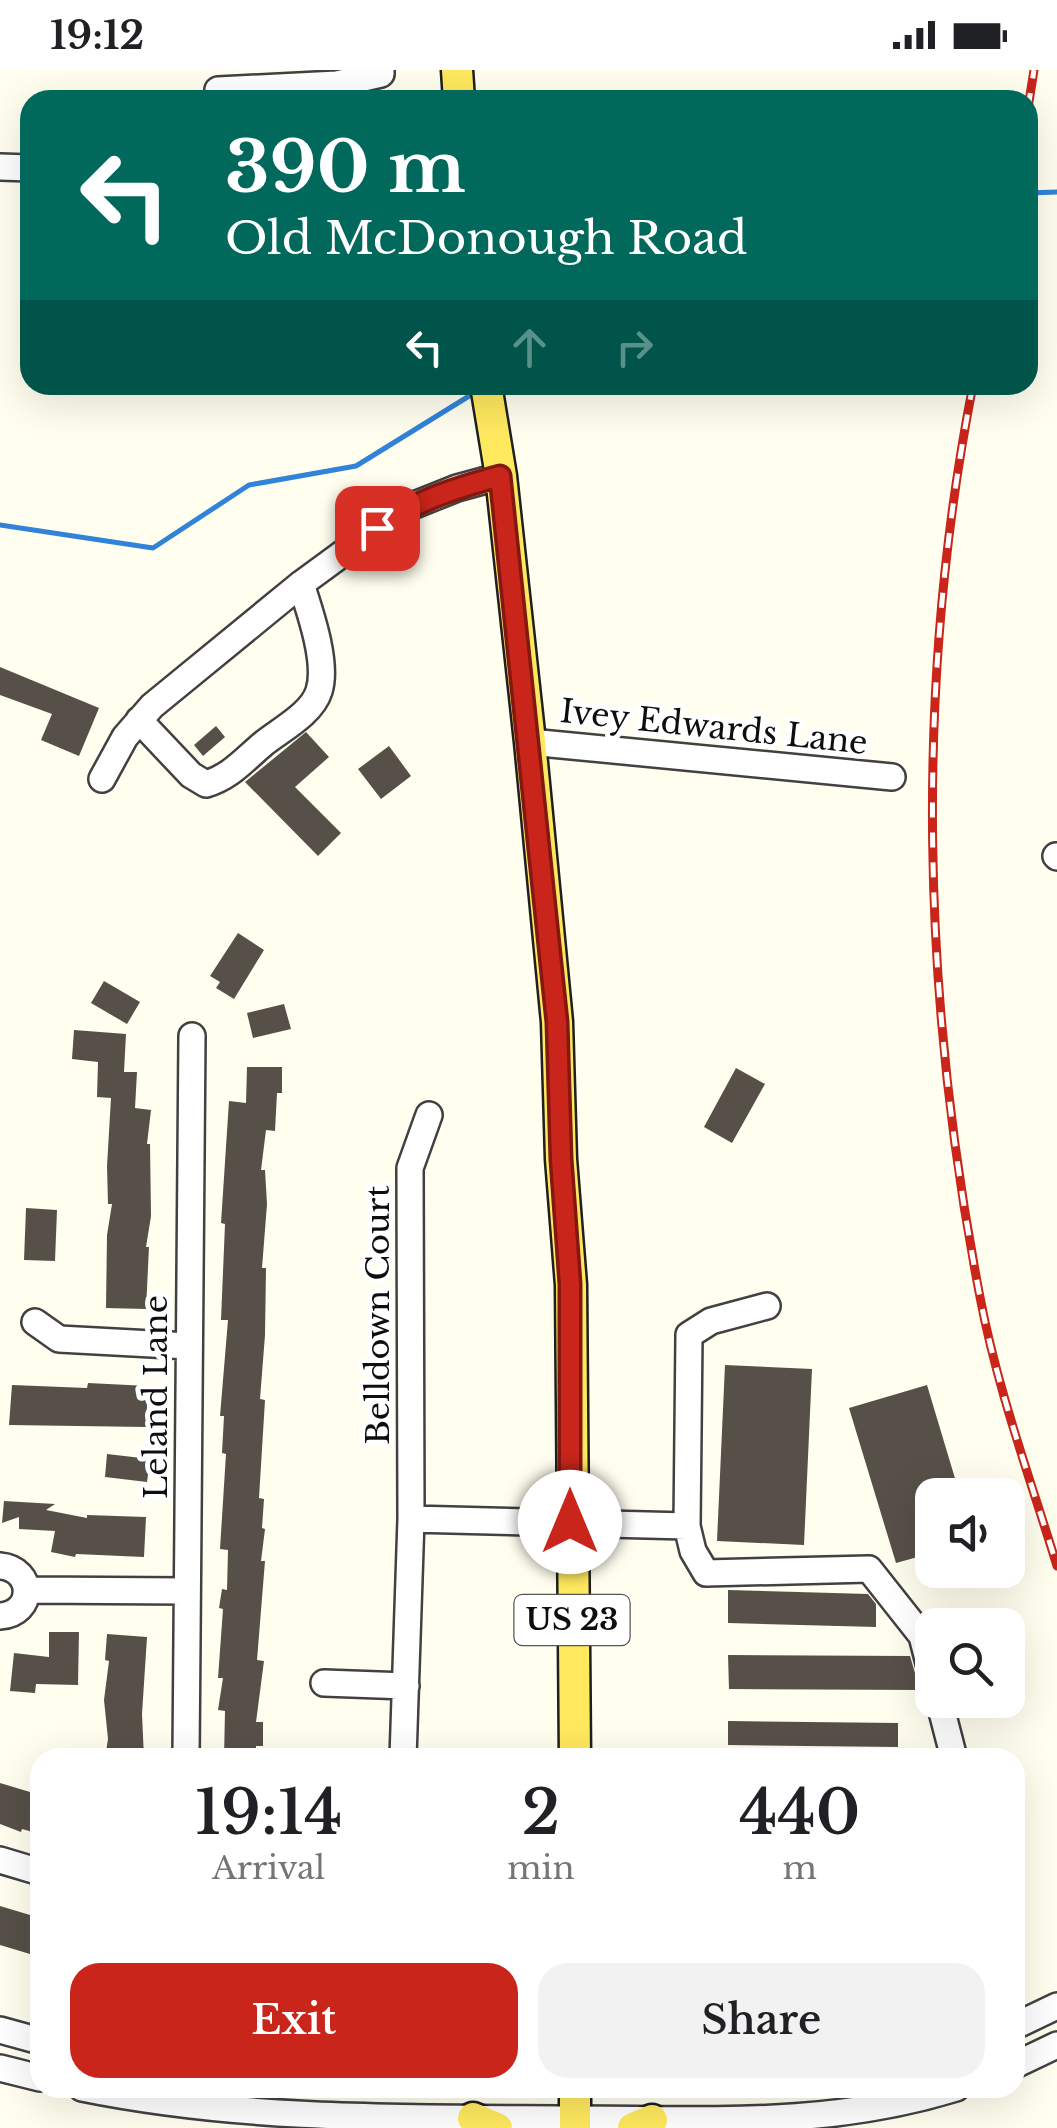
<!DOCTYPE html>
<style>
:root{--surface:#fff;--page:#f2f2f2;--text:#202124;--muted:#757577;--accent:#c9251a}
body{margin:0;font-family:"Libre Baskerville",serif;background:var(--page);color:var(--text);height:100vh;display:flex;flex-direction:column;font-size:38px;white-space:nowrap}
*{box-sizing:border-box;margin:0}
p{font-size:32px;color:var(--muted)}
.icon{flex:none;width:55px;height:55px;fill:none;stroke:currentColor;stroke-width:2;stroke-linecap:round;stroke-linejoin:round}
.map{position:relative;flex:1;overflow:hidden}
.drawer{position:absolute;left:30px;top:1678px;width:995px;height:350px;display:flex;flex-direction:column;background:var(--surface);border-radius:30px;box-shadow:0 10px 40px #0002}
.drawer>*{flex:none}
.banner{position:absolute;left:20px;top:20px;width:1018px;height:305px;border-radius:30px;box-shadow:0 10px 40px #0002;background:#00695c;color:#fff;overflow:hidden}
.fabs{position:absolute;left:915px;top:1408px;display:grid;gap:20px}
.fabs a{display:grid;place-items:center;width:110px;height:110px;border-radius:20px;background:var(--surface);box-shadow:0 10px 40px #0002;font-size:50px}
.pin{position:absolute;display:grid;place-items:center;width:85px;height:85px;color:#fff;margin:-42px;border-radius:20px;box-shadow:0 5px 15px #0006}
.me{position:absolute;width:110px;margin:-55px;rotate:0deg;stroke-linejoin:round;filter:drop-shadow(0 0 8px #0008)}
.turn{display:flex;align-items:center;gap:35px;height:210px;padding:0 40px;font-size:45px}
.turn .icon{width:130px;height:130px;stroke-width:2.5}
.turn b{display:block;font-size:70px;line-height:85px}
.lanes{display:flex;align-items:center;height:95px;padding:0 40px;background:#0003;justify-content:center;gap:50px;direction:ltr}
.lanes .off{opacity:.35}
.eta{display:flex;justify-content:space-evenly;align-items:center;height:170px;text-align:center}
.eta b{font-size:60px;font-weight:600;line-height:70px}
.button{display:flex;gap:20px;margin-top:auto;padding:20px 40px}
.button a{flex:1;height:115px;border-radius:30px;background:var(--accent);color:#fff;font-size:40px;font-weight:600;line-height:115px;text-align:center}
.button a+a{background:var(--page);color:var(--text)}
.status{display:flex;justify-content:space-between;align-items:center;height:70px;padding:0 50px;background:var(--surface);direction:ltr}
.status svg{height:28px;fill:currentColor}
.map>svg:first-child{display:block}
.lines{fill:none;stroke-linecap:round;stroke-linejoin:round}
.stream{stroke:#3083d8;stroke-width:5}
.building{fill:#575049}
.minor-casing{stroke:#414141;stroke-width:30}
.major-casing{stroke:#1f1f1f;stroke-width:35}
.minor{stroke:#fff;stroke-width:25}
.major{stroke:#ffe95f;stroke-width:30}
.rail-casing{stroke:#c9251a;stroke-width:9}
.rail{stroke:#fff;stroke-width:5;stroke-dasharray:15;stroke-linecap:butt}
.route-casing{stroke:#831811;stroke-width:25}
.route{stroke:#c9251a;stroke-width:18}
.labels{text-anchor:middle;stroke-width:10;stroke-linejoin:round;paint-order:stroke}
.shield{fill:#fff;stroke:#565656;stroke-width:2.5}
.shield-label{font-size:30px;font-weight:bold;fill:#0e0e0e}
.street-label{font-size:32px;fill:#0e0e0e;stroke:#fff}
</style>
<div class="status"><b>19:12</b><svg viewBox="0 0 49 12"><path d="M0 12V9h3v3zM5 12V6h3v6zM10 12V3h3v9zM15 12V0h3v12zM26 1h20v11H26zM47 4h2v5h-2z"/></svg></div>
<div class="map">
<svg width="1057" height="2058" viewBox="0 0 1057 2058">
<rect width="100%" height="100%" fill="#fffeef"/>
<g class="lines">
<!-- stream -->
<path class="stream" d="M1028,123L1057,122
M0,455L153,478L249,415L356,396L474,323"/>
</g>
<!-- building -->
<path class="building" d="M0,597L99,638L79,686L41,670L52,644L0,625Z
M216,656L225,667L203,686L194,675Z
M306,662L329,687L295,717L341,763L318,786L245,712Z
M389,676L411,706L381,729L358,699Z
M238,863L264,880L234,929L216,918L220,912L210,906Z
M104,911L140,932L127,954L91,933Z
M284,934L291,959L253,968L247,943Z
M74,960L126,964L124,1002H137L135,1038L151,1040L147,1074H150L151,1146L146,1177H149L146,1239L106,1238L107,1165L112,1134H108L107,1096L111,1028L97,1027L98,992L72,989Z
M247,997H282V1023H277L275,1061L266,1060L261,1100H265L267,1134L262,1198H266L265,1265L260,1329L265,1330L259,1428L264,1429L262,1458L265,1459L261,1491H265L257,1590L264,1591L256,1652H263V1676H256V1688H224L225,1641L218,1640L223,1608H218L223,1539L219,1538L222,1519L227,1520L228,1480L220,1479L226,1384L222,1383L224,1346H220L228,1250H221L225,1154L221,1153L229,1031L246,1033Z
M736,998L765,1014L732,1073L704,1057Z
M26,1138L57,1140L55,1191L24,1190Z
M725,1295L812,1299L804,1475L717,1471Z
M88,1313L148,1316L146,1357L9,1355L12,1315L87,1318Z
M927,1315L960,1425H932V1483L896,1493L849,1338Z
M107,1384L150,1389L147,1412L105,1407Z
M4,1431L55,1434L46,1440L87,1448V1445L146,1447L144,1487L76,1484L75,1487L51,1482L55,1461L19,1459V1447L2,1453Z
M728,1520L868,1524L876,1534V1557L728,1553Z
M49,1562H79L78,1615L36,1614L35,1623L10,1621L14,1583L49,1587Z
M107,1564L147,1567L142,1644L144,1688H105L108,1669L104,1630L109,1591L105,1590Z
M728,1585L910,1586L917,1610L925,1620L729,1619Z
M728,1651L898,1653V1677L728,1675Z
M0,1713L40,1725V1764L22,1759L21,1762L0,1754Z
M0,1836L40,1848V1887L0,1875Z"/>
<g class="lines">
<!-- minor casing -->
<g class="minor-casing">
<path id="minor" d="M218,20L337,14L381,4V0
M0,97L30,98
M139,650L191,705L206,714C230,707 244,690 263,674C280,660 312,644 319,621C328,593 310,542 301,514
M530,672L892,707
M102,709L125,667L152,636L301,514L402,440L457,418L501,406
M1056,786L1057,787
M35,1252L59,1269L189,1276
M411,1449L410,1098L429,1045
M687,1456L689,1265L711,1251L767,1236
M0,1496C35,1499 35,1544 0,1546
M27,1520L187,1521
M324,1613L406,1616
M939,1630L954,1688
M186,1688L192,966
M403,1688L411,1449L687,1456L693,1481L706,1503L869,1499L922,1566L932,1605
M0,1790L40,1802
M1015,1956L1057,1936
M0,1960L40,1971
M1015,1995L1057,1975
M0,1998L40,2008
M82,2018C245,2051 408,2048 573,2049C708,2049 826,2058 956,2018"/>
</g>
<!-- major casing -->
<g class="major-casing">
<path id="major" d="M457,0L459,30
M486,315L501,406L530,672L557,952L561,1089L571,1215L575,1688
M473,2048L497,2058
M575,2058V2018
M633,2058L652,2050"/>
</g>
<!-- minor -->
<use href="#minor" class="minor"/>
<!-- major -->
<use href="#major" class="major"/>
<!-- rail casing -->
<g class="rail-casing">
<path id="rail" d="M1028,38L1034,0
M973,315C914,616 922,926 980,1227C997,1318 1030,1408 1057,1496"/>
</g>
<!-- rail -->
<use href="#rail" class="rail"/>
</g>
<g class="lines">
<!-- route casing -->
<g class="route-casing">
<path id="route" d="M377,458C414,431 456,418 500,406L557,952L561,1089L570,1214V1452"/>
</g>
<!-- route -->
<use href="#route" class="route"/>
</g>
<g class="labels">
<!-- shield labels -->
<rect class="shield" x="514.5" y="1525" width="115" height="50" rx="8"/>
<g class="shield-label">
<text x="572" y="1560">US 23</text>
</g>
<!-- street labels -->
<g class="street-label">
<text transform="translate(714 657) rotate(6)" y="11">Ivey Edwards Lane</text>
<text transform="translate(378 1245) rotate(-90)" y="11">Belldown Court</text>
<text transform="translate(156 1327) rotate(-90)" y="11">Leland Lane</text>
</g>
</g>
</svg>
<div class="fabs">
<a><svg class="icon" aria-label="sound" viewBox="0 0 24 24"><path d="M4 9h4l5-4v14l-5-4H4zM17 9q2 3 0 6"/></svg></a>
<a><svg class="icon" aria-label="search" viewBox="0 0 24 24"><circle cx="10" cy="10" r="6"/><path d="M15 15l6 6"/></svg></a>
</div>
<div class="pin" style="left:377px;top:458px;background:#d93025"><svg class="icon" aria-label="arrive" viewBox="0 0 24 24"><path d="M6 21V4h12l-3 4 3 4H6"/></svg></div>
<svg class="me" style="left:570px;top:1452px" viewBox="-20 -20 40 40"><circle r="19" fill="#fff"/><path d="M0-13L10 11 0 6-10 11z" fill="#c9251a"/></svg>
<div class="banner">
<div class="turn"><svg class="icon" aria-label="left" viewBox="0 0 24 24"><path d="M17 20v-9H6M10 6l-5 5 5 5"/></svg><div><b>390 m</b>Old McDonough Road</div></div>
<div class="lanes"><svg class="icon" aria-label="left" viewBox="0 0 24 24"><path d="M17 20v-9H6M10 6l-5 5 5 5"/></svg><svg class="icon off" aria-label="ahead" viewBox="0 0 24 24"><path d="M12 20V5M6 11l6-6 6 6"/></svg><svg class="icon off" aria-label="right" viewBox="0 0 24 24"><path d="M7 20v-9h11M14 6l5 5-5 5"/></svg></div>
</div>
<section class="drawer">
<div class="eta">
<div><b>19:14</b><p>Arrival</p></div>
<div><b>2</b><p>min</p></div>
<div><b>440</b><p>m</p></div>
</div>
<div class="button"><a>Exit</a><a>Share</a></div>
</section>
</div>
